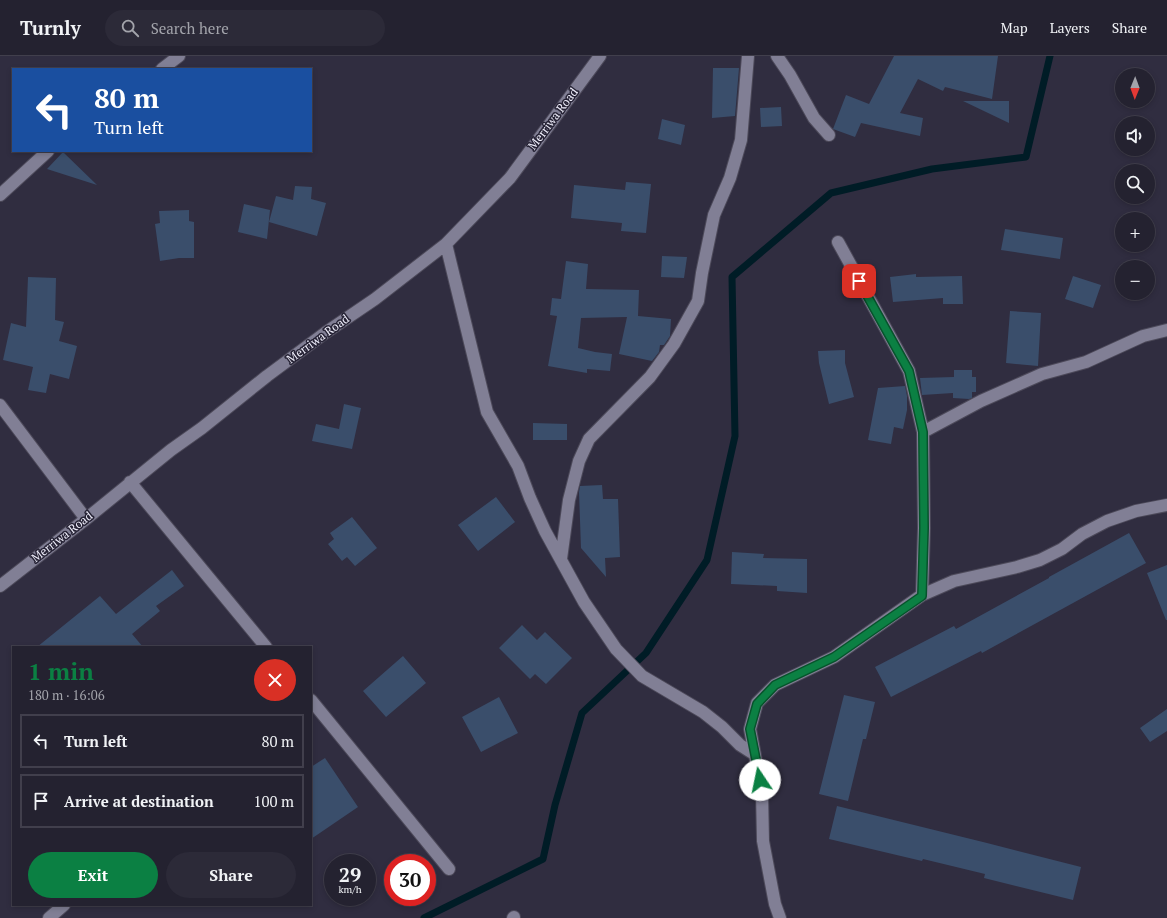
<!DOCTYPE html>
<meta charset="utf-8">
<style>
:root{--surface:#242230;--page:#2c2a38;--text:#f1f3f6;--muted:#a3a4ab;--line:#413f4c;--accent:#0b8043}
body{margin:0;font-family:"PT Serif",serif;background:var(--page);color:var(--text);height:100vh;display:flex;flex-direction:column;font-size:15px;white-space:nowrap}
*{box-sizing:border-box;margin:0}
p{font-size:13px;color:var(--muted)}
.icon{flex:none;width:22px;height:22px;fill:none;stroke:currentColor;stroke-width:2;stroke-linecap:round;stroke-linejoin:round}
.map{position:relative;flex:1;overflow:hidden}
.details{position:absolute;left:12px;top:590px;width:300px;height:260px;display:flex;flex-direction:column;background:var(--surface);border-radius:0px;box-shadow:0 2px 6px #0003,0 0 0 1px var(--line)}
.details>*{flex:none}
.guide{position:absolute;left:12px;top:12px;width:300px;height:84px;border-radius:0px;box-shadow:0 2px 6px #0003,0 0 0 1px var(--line);background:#1a4fa0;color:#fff;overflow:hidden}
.needle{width:26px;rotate:181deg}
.buttons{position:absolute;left:1115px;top:12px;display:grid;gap:8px}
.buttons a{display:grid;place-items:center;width:40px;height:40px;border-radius:50%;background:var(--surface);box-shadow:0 2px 6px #0003,0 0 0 1px var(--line);font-size:20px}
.speed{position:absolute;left:324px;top:798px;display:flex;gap:8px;font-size:20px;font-weight:700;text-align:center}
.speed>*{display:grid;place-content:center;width:52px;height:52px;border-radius:50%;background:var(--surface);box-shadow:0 2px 6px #0003,0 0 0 1px var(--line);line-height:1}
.speed small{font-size:10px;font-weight:400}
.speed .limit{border:6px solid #d22;background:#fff;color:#111}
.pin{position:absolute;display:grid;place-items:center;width:34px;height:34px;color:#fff;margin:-17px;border-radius:8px;box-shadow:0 2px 6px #0006}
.me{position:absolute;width:44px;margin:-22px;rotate:349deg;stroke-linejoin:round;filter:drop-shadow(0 0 3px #0008)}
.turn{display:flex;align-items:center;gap:14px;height:84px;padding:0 16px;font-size:18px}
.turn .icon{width:52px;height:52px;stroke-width:2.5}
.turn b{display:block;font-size:28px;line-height:34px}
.round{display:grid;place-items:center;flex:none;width:42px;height:42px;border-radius:21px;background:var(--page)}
.summary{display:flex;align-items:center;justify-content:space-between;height:68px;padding:0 16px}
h1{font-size:24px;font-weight:700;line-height:30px;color:var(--accent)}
.primary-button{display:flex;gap:8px;margin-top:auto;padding:8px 16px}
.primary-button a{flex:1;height:46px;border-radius:24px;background:var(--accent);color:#fff;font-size:16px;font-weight:700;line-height:46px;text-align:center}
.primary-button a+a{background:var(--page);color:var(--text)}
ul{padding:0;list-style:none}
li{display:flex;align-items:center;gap:12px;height:54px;margin:0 8px 6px;padding:0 8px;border:2px solid var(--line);border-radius:0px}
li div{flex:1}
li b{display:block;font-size:15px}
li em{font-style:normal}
header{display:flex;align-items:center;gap:24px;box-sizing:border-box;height:56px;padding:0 20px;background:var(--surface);border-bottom:1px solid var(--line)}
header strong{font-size:19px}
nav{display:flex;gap:22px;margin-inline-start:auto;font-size:14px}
.search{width:280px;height:36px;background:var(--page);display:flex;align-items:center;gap:10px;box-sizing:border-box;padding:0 14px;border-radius:22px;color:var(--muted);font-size:15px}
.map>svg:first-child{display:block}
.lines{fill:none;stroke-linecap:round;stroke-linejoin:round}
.stream{stroke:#001c26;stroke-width:7}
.building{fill:#3a4e6b}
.minor-casing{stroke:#4c4959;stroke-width:14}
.minor{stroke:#817f95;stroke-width:12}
.route-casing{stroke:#07532c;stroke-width:10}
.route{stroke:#0b8043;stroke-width:7}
.labels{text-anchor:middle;stroke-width:3;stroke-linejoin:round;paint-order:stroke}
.street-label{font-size:12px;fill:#efeefb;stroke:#262335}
</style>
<header>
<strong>Turnly</strong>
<div class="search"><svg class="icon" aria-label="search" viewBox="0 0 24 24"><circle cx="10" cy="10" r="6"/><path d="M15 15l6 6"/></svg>Search here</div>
<nav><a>Map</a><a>Layers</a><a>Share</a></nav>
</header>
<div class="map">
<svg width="1167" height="862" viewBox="0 0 1167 862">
<rect width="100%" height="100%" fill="#302d40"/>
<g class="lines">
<!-- stream -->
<path class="stream" d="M424,862L543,803L555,749L582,657L646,597L707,504L735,380L732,221L831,137L932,113L1026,101L1050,0"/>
</g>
<!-- building -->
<path class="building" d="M894,0H998L992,43L945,31L943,35L918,23L900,57L923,62L920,80L861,67L855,81L833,73L846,39L869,48Z
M713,12H739L735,60L712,62Z
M963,45H1009V67Z
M781,51L782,70L761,71L760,52Z
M662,63L685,69L681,89L658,83Z
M63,96L97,129L47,113Z
M626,126L651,128L646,177L621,175L622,167L571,162L574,129L625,134Z
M295,130L312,131L311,143L326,147L317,180L269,166L276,140L293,144Z
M244,148L270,154L267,183L238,176Z
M189,154V165L194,166V202H179L160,205L155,168L160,167L159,155Z
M1005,173L1063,182L1060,203L1001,194Z
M662,200L687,201L684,222L661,221Z
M566,205L588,208L586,233L639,234L638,260L671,263L670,280L664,289H660L659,296L652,305L619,298L627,261L581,262L578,292L595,296L612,298L610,315L587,313V317L548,310L557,260L550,259L552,242L561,243Z
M916,218V221L962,220L963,248H943V242L893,246L890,221Z
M1073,220L1101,229L1093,252L1065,243Z
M28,221L56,222L55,264L64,266L59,285L77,290L69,323L50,318L46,337L28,334L33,311L3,304L11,267L26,271Z
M1010,255L1041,257L1038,310L1006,307Z
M845,294V307L854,341L829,348L819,307L818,295Z
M954,314H972V321H976V336H972V342L969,343L953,342V337L922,339L920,322L954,321Z
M905,330L907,340V354L903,373L894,371L891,388L868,384L878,332Z
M344,348L361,352L352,393L312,385L316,368L339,373Z
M533,367L567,368V384H533Z
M602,429L603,443H618L620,501L605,502L606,521L581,492L579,436L580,430Z
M496,441L515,466L478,495L458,469Z
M352,461L377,492L355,510L347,501L342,505L328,488L334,483L330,477Z
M1129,477L1146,507L982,597L981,595L891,641L875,611L954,570L956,573L1049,522V521Z
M732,496L764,498L763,502L807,503V537L777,535V530L731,528Z
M1167,509V564H1166L1147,517Z
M172,514L184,530L156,550L160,555L132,578L143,591H37L100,540L116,558Z
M522,569L537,584L545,576L572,602L546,628L535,618L530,623L499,592Z
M403,600L426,627L386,661L363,635Z
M844,639L875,646L866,683H863L848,745L819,738Z
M499,641L518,677L481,696L462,661Z
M1167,653V675L1150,686L1140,672Z
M325,702L358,751L311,783V711Z
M837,750L987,787L1081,811L1073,844L984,822L985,818L923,803L922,805L829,783Z"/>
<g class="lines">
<!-- minor casing -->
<g class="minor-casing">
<path id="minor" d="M777,0L790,19L814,62L829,79
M162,13L179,0
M0,139L48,95
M838,186L909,315L923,376L924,472L922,539
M446,188L487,356L518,410L530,442L545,475L584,546L616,593L642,620L703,656L722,671L740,689L754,698
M0,349L86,463
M923,376L981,345L1042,318L1086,306L1143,280L1167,274
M130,426L266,591
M561,503L569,444L579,405L589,383L650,321L674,288L698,245L702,217L714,159L730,122L741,84L748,0
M0,530L86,463L171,394L202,372L267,320L325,277L375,243L446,188L510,122L600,0
M311,644L449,813
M49,862L64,849
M513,862L514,861
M780,862L775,848L763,785L762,737L750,673L757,647L775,629L834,601L922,539L954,525L1017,511L1040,504L1062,493L1082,478L1107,465L1136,455L1167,449"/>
</g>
<!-- minor -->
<use href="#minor" class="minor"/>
</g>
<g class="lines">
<!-- route casing -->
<g class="route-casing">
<path id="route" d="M760,724L750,673L757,648L775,629L834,601L922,540L924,472L923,376L909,315L859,225"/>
</g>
<!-- route -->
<use href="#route" class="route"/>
</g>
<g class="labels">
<!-- street labels -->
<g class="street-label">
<text transform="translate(553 63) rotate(-53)" y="4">Merriwa Road</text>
<text transform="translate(318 283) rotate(-36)" y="4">Merriwa Road</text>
<text transform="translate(62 481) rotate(-38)" y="4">Merriwa Road</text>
</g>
</g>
</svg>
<div class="buttons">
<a><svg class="needle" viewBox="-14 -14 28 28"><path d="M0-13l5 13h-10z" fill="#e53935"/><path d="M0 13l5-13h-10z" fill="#a3a4ab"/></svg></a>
<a><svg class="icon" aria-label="sound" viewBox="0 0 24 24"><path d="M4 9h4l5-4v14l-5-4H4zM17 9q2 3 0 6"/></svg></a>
<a><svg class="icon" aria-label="search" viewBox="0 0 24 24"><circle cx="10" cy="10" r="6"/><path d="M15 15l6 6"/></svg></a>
<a>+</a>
<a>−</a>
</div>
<div class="speed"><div>29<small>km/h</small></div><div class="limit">30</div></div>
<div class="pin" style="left:859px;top:225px;background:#d93025"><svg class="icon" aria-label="arrive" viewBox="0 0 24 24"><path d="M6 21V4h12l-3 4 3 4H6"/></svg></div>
<svg class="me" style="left:760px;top:724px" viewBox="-20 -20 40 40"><circle r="19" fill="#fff"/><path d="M0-13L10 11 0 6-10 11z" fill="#0b8043"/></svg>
<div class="guide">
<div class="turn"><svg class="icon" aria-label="left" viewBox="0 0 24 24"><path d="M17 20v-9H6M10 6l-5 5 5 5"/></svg><div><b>80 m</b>Turn left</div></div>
</div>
<section class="details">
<div class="summary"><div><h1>1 min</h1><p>180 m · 16:06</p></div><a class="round" style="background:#d93025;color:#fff"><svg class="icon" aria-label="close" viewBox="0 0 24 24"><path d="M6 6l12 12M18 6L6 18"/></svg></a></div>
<ul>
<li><svg class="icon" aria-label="left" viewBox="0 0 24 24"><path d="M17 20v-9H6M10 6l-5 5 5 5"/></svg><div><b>Turn left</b></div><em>80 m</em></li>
<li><svg class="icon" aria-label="arrive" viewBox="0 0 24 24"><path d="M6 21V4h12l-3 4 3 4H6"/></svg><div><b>Arrive at destination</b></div><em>100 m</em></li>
</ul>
<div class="primary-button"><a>Exit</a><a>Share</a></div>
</section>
</div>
